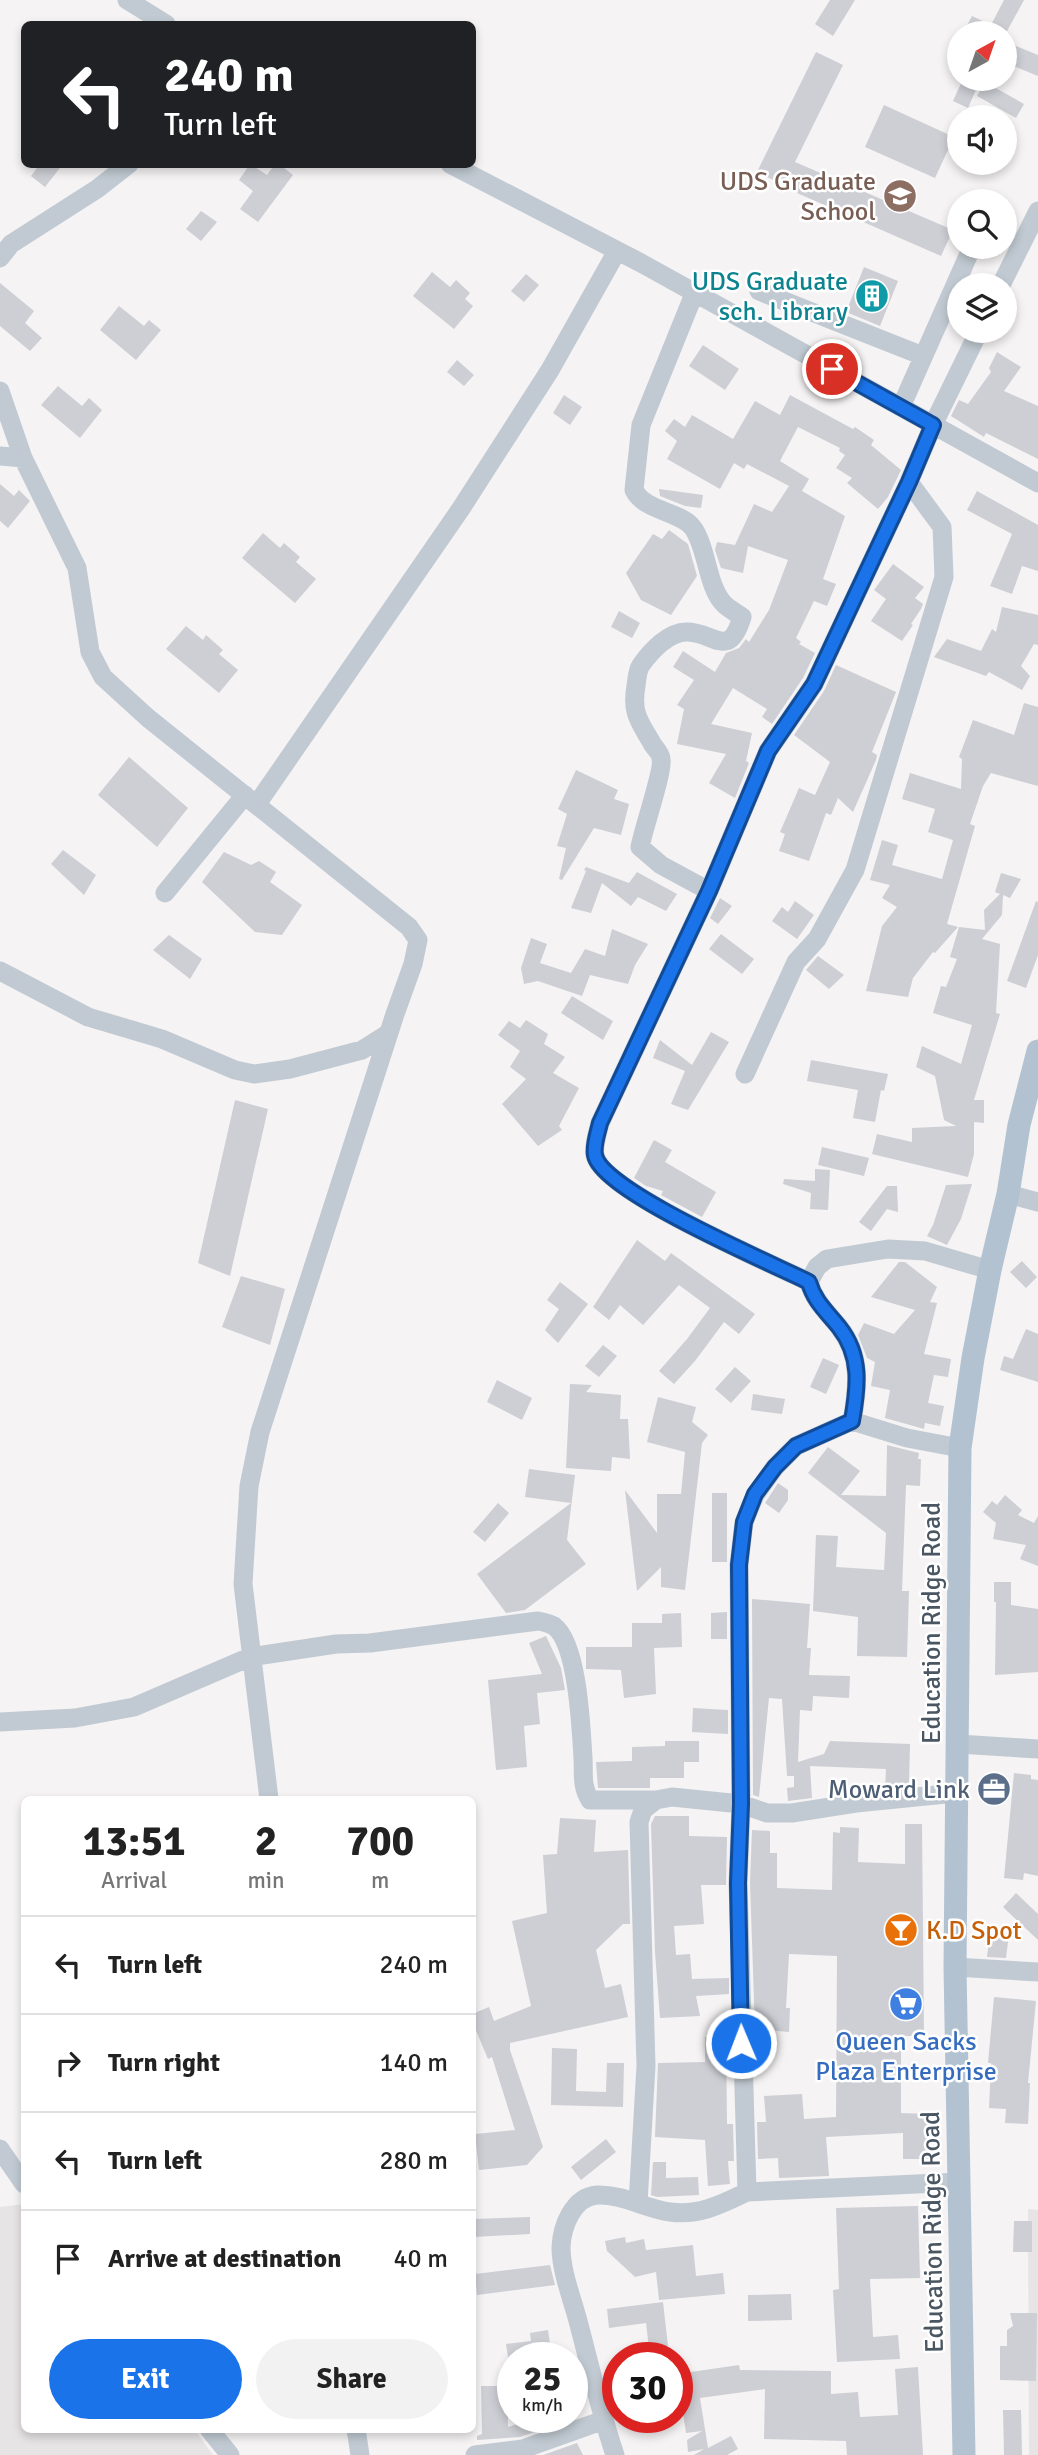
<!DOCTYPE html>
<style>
:root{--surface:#fff;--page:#f2f2f2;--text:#222;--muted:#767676;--line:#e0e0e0;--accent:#1a73e8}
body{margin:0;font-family:Signika,sans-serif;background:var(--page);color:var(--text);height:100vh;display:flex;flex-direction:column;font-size:26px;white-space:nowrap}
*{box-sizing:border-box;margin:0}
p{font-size:23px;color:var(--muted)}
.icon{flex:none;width:38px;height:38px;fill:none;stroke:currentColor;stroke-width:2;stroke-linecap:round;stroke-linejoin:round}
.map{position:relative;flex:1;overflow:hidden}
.side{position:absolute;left:21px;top:1796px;width:455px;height:637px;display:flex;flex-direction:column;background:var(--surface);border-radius:10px;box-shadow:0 4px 10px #0003}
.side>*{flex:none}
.top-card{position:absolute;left:21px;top:21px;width:455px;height:147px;border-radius:10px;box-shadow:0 4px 10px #0003;background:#202124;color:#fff;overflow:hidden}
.needle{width:46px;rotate:40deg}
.buttons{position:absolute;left:947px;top:21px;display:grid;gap:14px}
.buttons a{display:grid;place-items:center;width:70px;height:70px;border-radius:50%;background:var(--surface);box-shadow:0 4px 10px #0003;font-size:35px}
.speed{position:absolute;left:497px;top:2342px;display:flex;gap:14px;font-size:35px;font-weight:700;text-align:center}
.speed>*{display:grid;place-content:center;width:91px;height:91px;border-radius:50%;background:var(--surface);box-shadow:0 4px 10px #0003;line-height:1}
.speed small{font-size:18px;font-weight:400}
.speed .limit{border:10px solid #d22;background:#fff;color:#111}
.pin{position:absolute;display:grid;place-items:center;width:60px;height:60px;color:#fff;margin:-30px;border:4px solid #fff;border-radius:50%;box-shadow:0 2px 7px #0007}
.me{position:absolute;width:77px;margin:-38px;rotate:359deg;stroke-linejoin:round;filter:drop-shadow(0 0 5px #0008)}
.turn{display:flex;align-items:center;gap:24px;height:147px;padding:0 28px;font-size:32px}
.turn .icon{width:91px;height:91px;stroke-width:2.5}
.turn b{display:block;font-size:49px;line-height:60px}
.eta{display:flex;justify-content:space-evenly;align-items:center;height:119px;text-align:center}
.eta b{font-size:42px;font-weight:700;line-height:49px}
.cta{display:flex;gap:14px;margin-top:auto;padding:14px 28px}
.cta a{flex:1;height:80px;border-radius:42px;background:var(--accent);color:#fff;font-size:28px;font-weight:700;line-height:80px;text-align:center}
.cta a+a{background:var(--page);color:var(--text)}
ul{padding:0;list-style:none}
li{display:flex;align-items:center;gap:21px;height:98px;padding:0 28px;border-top:2px solid var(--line)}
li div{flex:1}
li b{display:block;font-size:26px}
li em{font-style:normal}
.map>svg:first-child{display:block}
.education{fill:#e6e4e5}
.building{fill:#cdcfd5}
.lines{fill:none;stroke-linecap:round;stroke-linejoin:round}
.minor{stroke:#c1cad2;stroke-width:19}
.major{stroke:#b3c2d1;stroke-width:23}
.route-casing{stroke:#114b97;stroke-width:18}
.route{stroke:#1a73e8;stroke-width:12}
.labels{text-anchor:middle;stroke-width:5;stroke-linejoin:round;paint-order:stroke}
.education-label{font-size:26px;fill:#785e54;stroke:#fff;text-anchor:end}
.culture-label{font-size:26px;fill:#0d838f;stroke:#fff;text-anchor:end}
.street-label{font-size:26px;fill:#4a5661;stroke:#fff}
.service-label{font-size:26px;fill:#4e5e75;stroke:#fff;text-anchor:end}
.food-label{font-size:26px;fill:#c56008;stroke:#fff;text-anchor:start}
.shop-label{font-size:26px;fill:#366cbe;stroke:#fff}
</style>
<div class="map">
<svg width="1038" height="2455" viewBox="0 0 1038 2455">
<rect width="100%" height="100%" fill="#f5f3f3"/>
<!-- education -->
<path class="education" d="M24,2204V2429H194L213,2455H0V2207Z
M1028,2209L1038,2210V2455H1029Z"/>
<!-- building -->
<path class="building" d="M830,0H855L833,36L815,24Z
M1004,0H1024L1006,33H963L972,16L991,25Z
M1004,41L1038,55V76L1004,62Z
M816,52L843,65L795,162L953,230L941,256L797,193L798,192L757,172Z
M963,79L978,85L968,108L953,101Z
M985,82L1024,104L1016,118L977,96Z
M884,105L954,137L935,178L865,147Z
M40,164H63L45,187L31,176Z
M250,164L267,175L275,164H279L293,175L258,222L240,209L253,191L239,180Z
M201,211L217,222L201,241L186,229Z
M864,267L898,281L880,326L846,312Z
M432,272L450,287L456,280L470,293L465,299L473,306L454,329L413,296Z
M526,274L539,285L524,302L511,291Z
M0,283L34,311L25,323L42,338L30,351L0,326Z
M119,306L144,326L149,320L161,330L136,360L100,330Z
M703,345L739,369L725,390L689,366Z
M997,352L1021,367L1004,391L1038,406V459L986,433L984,437L951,416L959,400L968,404L991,372L989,368Z
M457,360L474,375L464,386L447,372Z
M58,386L82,406L89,398L102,410L80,438L41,405Z
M564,395L582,407L570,425L553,413Z
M790,395L853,429L855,427L874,440L871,445L901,470L888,497L878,509L847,483L852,478L836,468L845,455L839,451L840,448L798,427L780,461L809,479L802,491L845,516L823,579L836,584L827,606L814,601L796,638L801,642L799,644L815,653L803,678L772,724L762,717L767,709L733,688L711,724L752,733L746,761L749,763L735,798L709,783L726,754L677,744L684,709L677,705L694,680L673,667L683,651L715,672L726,653L739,648L746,639L749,642L769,610L788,560L748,546L743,573L721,568L715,550L717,542L735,545L754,504L772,512L789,486L747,464L744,469L734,463L720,489L667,459L677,441L665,431L674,419L685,427L692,415L733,439L755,401L780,415Z
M0,484L14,496L19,490L30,501L8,528L0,521Z
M659,489L703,495L701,508L685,506L660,496Z
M977,491L1038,525V571L1022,566L1012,594L990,586L1012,534L967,510Z
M669,530L688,544L697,576L671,615L641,600L626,573L653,534L662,539Z
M263,533L280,548L284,543L300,557L296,562L316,579L295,603L242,558Z
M893,564L924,587L915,598L923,604L921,609L911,624L913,625L902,641L871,621L886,599L874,590Z
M1002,607L1038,615V645L1034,644L1021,666L1030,676L1022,690L989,672L986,676L934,657L947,639L981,651L992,629L996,632Z
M619,611L640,623L632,638L611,627Z
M186,626L203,640L206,635L223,650L219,654L238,670L219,693L166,649Z
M836,665L896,692L872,752L877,755L876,760L853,812L838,798L831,815L826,813L809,861L779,851L785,834L780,832L799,788L815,795L830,762L794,735L824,691Z
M1024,703L1038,707V786L991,773L983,786L970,824L975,826L947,924L958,927L935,953L933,952L913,978L908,997L866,991L882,926L897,907L882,898L890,885L870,880L882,840L898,845L892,865L942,879L953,840L928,832L935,809L902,799L910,773L961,789L962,759L959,757L973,720L1014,735Z
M129,757L188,808L157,847L98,795Z
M576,770L618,790L614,799L629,804L621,835L594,828L562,880L559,879L566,848L557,846L567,814L558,809Z
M63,850L96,875L84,895L51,864Z
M224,852L251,865L259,861L276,872L270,882L302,905L282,935L255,932L202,882Z
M586,867L629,883L637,872L677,894L666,911L638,897L631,906L602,883L591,913L571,908L586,871L584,870Z
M1001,873L1021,879L1010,898L1003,895L1002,915L982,939L1000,944L996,1013L1000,1014L974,1100H984V1123L974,1122V1154L968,1177L872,1154L877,1134L912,1142V1128L956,1126L944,1120L935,1076L916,1067L922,1046L961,1064L972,1025L933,1013L941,986L946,987L957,959L950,957L959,927L985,930L984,910L1000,894L995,892Z
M720,898L732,906L718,924L710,918Z
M795,901L814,915L797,939L772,921L782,907L788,912Z
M1036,901L1038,902V955L1026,988L1007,981Z
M612,929L648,944L635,965L628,984L590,975L582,996L538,981L524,984L521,968L531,938L547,944L540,963L571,973L585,949L605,956Z
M721,934L754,959L742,974L709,949Z
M169,935L202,959L190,979L153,950Z
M818,956L844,975L829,989L806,970Z
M572,996L613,1021L603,1040L561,1013Z
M526,1020L548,1034L544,1044L565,1057L553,1073L579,1088L559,1126L562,1130L538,1146L502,1104L526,1079L510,1067L520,1051L498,1035L509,1021L520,1028Z
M711,1032L729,1042L688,1110L671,1104L685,1071L653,1058L660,1040L692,1065Z
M811,1060L888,1074L884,1091L881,1090L875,1122L853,1118L858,1090L807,1081Z
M235,1100L268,1109L230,1276L198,1263Z
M654,1140L672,1150L665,1162L716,1192L702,1217L661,1195L663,1191L646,1186L634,1178Z
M822,1147L869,1158L864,1176L818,1165Z
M815,1169L830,1170L828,1210L810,1209L811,1193L783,1184L784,1179L815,1181Z
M972,1184L961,1219L947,1245L927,1236L933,1225L946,1185Z
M887,1186H897L898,1212L887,1209L871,1231L859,1222Z
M637,1240L665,1261L671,1253L755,1314L739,1334L724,1322L695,1361L674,1384L659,1371L687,1339L710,1308L679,1285L643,1325L620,1305L609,1320L593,1307Z
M1022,1261L1037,1277L1026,1288L1010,1272Z
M899,1262H905L937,1287L930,1302L937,1303L924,1354L951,1359L948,1377L934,1375L928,1403L944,1406L940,1426L925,1423L924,1429L885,1418L890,1390L871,1386L875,1362L867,1358L858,1335L864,1323L894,1334L915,1310L871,1297Z
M241,1276L285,1289L270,1345L222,1327Z
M560,1282L588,1304L558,1343L545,1330L559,1309L547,1300Z
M1026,1329L1038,1334V1382L1000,1370L1004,1356L1013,1359Z
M603,1345L617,1356L599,1377L585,1366Z
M823,1358L839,1365L826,1394L810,1387Z
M735,1367L751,1381L731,1403L715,1389Z
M497,1380L532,1398L522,1420L487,1402Z
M570,1384L592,1385L586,1392L621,1395L620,1419H628L630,1459L612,1457L611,1471L566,1468Z
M753,1394L785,1399L782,1414L751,1410Z
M658,1397L696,1407L692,1422L708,1435L702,1443L685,1590L661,1587V1567L637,1591L625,1490L657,1533V1494H681L685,1452L647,1442Z
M887,1445L919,1453L918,1459H921L920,1486L906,1485L902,1591H909L907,1657L857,1656L858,1617L813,1611L816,1535L838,1536L836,1567L884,1570L886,1533L808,1473L828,1447L860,1471L841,1495L886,1496Z
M529,1469L575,1475L567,1540L586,1564L525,1610L506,1613L477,1574L571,1503L525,1497Z
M778,1483L788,1490V1500L779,1513L765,1503Z
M712,1493H727V1562H712Z
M1005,1495L1022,1510L1018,1515L1034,1523L1038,1516V1566L1020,1559L1026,1545L993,1539L996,1523L983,1512L992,1501L997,1505Z
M498,1503L509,1513L485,1542L473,1532Z
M994,1582H1011V1605L1038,1609V1672L995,1675L996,1602H994Z
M752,1599L810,1604L807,1648H811L809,1675L850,1676L849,1698L813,1696L812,1711L800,1710L798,1762L824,1754L830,1741L910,1744L909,1785L885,1788L886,1769L810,1766L812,1798L788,1801L787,1788L794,1787V1776H787L782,1699L769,1698L759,1797L753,1795Z
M727,1612V1639H711V1613Z
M681,1613L682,1647L654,1648L656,1694L624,1698L621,1670L586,1669V1647H632V1623H662V1614Z
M546,1636L561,1668L565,1690L537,1693L540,1724L524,1726L527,1767L496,1770L488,1680L542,1674L529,1643Z
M693,1708L728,1710V1734L692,1732Z
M665,1741H699V1762H684V1778H650V1788H598L596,1762L632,1761V1747L665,1746Z
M1014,1773L1031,1775V1779L1038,1780V1876L1024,1873L1023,1880L1004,1878Z
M655,1816H689V1836L727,1837L726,1885H701L704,1924L674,1926L676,1955L690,1954L692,1979L729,1978V1994L696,1996L700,2016L660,2018L655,1952L651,1824Z
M560,1818L596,1820L594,1852L628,1850L630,1924H623L596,1950L605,1988L621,1984L628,2017L510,2043V2050L543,2147L527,2165L479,2170L475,2134L515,2130L492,2057L488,2059L472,2021V2014L489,2007L494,2021L531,2006L512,1921L547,1913L543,1855L557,1854Z
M905,1824H922L924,2036H901V2113L928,2114V2159H903V2133L826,2137L829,2176L779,2178L778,2158L758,2159L757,2122H766L764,2096L802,2094L804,2119L836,2117L837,1956L789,1954L786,2008H790L789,2032L755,2029L750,1883L752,1830L770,1831V1853H777V1888L832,1890L833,1832L840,1833V1827L859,1828L858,1862L905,1864Z
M1016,1893L1038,1914V1940L1003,1907Z
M990,1931L1009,1934L1006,1958L987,1957Z
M994,1997L1036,2001L1028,2083H1030L1028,2124L1005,2123L1006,2109L989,2108L991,2063H988Z
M726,2036L727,2124H733L734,2161H728L730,2184L708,2186L705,2140L655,2137L658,2063L705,2062V2037Z
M552,2048L577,2049L576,2091L606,2092L607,2063H624L623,2107L551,2105Z
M606,2139L616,2152L581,2180L571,2167Z
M653,2162H666V2178L698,2177L699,2195L657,2197L651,2195Z
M918,2206L920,2278L870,2279L873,2337L898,2335L900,2359L837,2362L833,2290L839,2289L836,2208Z
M530,2217V2234L474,2237L473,2219Z
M1014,2221H1032V2252H1013Z
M625,2237L626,2243L644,2239L646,2250L693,2245L696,2276L723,2273L725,2294L659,2300L656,2272L635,2277L607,2251L605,2241Z
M550,2265L555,2285L477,2295L475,2274Z
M791,2294L792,2320L748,2321V2295Z
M663,2302L668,2346L663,2347L666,2357H650L646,2323L609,2328L607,2309Z
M1010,2313H1037L1036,2381L1000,2380V2346H1007V2330L1013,2326Z
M548,2330L552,2357H508L506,2344L531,2341L530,2333Z
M739,2365L740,2370L831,2371V2394L858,2392L860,2417L898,2415L895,2369L918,2367L923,2455H847L846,2441L764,2439L765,2389L700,2398L708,2448L731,2436L738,2449L727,2455H694L704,2449L688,2452L687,2440L702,2431L686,2433L677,2374Z
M481,2386H507L508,2427L540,2417H565L566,2421L520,2437L477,2440V2436L482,2434Z
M1003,2410H1021L1022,2455H1004Z
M577,2443L583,2455H543Z"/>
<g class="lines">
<!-- minor -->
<path class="minor" d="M127,0L166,24
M450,164L641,263L1038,483
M0,258L11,244L97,189L129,164
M1001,285L1038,211
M759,291L923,356
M694,294L641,425L634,490C645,512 681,511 693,528C707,547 707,587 724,604C729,609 737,613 742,617C729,660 715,633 688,632C669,631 651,651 641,665C637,671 637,679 636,686C631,714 640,722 653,745C656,749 661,754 661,759C664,769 643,830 640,847L661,865L709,891
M0,391L23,458L77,568L90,652L103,677L148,718L409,927L418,940L413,964L395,1014L260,1432L249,1486L243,1584L269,1799
M901,407L972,247
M0,456L23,458
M257,804L462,507L550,370L617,251
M165,893L245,795
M0,971L88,1017L162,1039L235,1070L254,1074L290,1069L362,1050L389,1033
M745,1074L796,962L817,939L855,870L944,577L942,527L909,482
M1008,1194L1038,1202
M809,1282L817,1267L827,1259L888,1249L925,1251L990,1270
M960,1448L907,1438L852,1421C858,1387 862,1356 839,1327C827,1312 814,1301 809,1282C773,1264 601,1191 595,1155C593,1146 598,1132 600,1123L709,891L768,751L814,684L909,482L933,425L979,331
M0,1722L75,1718L134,1707L250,1657L336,1644L370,1643L538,1621C543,1622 549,1623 554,1626C578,1644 581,1728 583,1758C584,1774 581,1785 590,1800H656
M958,1744L1038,1749
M955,1967L1038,1972
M0,2149L24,2184
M747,2192L959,2182
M638,2203L646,2066L639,1822L643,1810L656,1800L672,1797L741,1804L767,1813H792L856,1803L956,1793
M209,2429L230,2455
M356,2429L360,2455
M475,2455L523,2449L604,2420
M615,2455C600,2411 590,2366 578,2321C572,2298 561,2271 561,2247C562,2226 573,2197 597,2195C623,2194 646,2209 670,2212C699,2216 722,2204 747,2192L738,1883L741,1804L739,1565L744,1522L755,1495L775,1467L796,1446L852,1421"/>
<!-- major -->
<path class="major" d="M964,2455L955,1967L960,1448L973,1358L990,1270L1008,1194L1019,1125L1038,1051"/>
</g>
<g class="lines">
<!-- route casing -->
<g class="route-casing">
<path id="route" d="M741,2043L738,1883L741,1804L739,1565L744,1522L755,1494L775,1467L796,1446L852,1421C858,1387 862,1356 839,1327C827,1312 814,1301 809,1282C773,1264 601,1191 595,1155C593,1146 598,1132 600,1123L709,891L768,751L814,684L909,482L933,425L832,369"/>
</g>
<!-- route -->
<use href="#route" class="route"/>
</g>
<!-- icons -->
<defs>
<g id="school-disc" transform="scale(1.75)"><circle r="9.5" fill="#8d6e63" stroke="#fff"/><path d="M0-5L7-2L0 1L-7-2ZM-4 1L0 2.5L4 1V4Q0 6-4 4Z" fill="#fff"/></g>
<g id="building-disc" transform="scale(1.75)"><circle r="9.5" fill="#0f9aa8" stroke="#fff"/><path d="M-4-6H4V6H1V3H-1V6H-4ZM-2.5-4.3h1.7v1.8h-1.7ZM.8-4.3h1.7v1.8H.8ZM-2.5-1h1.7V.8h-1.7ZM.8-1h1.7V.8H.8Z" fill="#fff"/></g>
<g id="office-disc" transform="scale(1.75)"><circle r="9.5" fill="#5c6f8a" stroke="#fff"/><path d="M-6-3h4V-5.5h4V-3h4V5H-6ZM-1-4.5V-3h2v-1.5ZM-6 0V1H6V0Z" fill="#fff"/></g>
<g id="bar-disc" transform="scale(1.75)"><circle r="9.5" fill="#e8710a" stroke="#fff"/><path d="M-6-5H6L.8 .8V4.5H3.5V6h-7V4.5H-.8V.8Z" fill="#fff"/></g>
<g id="supermarket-disc" transform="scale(1.75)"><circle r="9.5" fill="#3f7fe0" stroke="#fff"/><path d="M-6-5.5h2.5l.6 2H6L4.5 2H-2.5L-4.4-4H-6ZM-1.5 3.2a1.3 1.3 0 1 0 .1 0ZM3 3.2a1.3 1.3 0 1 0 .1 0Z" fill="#fff"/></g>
</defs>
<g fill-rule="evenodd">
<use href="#school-disc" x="900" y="196"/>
<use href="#building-disc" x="872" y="296"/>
<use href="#office-disc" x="994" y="1789"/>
<use href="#bar-disc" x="901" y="1930"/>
<use href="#supermarket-disc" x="906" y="2004"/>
</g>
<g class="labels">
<!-- education labels -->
<g class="education-label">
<text x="876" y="190">UDS Graduate<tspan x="876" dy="30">School</tspan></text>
</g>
<!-- culture labels -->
<g class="culture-label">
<text x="848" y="290">UDS Graduate<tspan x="848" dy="30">sch. Library</tspan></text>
</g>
<!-- street labels -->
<g class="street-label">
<text transform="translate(931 1623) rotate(-90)" y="9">Education Ridge Road</text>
<text transform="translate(932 2232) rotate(-91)" y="9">Education Ridge Road</text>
</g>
<!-- service labels -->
<g class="service-label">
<text x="970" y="1798">Moward Link</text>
</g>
<!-- food labels -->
<g class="food-label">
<text x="926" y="1939">K.D Spot</text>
</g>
<!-- shop labels -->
<g class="shop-label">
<text x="906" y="2050">Queen Sacks<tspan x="906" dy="30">Plaza Enterprise</tspan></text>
</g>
</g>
</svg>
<div class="buttons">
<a><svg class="needle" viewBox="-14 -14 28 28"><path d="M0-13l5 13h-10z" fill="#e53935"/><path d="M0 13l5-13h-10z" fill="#767676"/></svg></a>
<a><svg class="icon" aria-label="sound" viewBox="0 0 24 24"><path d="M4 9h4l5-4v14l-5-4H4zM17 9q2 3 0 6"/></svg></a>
<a><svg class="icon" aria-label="search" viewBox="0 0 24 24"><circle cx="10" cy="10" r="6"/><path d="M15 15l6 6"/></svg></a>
<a><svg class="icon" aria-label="layers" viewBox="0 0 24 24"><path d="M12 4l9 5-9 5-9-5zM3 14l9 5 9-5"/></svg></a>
</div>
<div class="speed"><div>25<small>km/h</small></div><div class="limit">30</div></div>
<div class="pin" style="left:832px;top:369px;background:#d93025"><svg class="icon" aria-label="arrive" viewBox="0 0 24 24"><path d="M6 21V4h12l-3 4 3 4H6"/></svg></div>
<svg class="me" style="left:741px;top:2043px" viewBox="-20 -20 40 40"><circle r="17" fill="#1a73e8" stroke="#fff" stroke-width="3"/><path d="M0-11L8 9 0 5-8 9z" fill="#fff"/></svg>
<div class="top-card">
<div class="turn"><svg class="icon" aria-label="left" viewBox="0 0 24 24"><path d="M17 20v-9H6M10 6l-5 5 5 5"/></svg><div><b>240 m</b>Turn left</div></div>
</div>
<section class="side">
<div class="eta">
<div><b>13:51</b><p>Arrival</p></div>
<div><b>2</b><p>min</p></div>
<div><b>700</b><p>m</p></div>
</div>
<ul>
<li><svg class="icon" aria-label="left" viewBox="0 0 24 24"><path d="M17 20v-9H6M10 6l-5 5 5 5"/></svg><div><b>Turn left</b></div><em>240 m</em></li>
<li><svg class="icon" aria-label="right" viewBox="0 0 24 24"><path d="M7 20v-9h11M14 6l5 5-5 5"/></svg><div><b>Turn right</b></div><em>140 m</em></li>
<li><svg class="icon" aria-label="left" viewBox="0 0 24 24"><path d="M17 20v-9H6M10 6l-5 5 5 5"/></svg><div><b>Turn left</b></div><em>280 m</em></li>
<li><svg class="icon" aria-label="arrive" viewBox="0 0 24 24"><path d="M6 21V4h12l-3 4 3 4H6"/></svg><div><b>Arrive at destination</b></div><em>40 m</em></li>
</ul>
<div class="cta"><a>Exit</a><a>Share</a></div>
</section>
</div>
